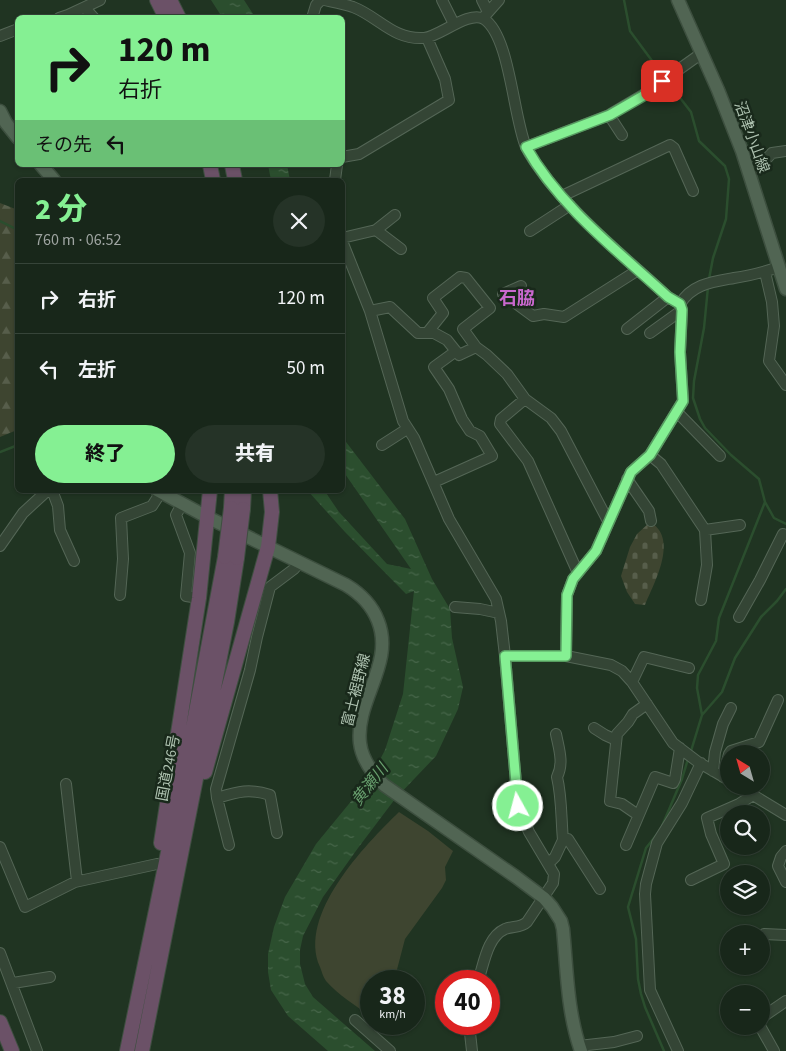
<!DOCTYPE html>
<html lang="ja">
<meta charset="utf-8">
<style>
:root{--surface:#18271a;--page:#253327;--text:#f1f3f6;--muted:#9fa5a2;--line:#364439;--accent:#85f093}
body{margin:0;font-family:"Source Sans 3","Noto Sans JP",sans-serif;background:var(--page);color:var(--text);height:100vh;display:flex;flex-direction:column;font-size:19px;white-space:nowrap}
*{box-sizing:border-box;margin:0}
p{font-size:16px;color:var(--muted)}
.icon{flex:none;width:28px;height:28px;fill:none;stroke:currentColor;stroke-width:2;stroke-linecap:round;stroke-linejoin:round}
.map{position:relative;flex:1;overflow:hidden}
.drawer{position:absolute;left:15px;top:178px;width:330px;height:315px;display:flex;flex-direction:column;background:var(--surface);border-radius:8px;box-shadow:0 1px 4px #0004,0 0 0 1px var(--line)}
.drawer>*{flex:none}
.top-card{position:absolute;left:15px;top:15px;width:330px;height:152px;border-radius:8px;box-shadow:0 1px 4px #0004,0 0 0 1px var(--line);background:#85f093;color:#111;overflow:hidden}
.needle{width:32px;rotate:323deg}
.tools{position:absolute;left:720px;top:745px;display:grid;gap:10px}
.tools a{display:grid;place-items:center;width:50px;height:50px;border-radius:50%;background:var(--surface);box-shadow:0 1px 4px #0004,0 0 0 1px var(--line);font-size:25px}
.speed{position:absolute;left:360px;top:970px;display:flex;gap:10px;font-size:25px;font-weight:700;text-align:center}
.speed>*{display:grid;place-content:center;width:65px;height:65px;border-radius:50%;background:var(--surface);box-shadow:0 1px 4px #0004,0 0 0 1px var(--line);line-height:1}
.speed small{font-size:12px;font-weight:400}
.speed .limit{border:8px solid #d22;background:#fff;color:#111}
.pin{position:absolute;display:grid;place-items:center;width:42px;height:42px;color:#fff;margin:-21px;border-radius:10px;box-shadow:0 2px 8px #0006}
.me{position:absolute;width:55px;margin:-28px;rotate:353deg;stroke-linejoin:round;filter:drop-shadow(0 0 4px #0008)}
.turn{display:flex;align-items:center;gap:18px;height:105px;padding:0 20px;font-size:22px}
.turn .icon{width:65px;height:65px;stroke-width:2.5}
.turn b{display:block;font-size:35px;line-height:42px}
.then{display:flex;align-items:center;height:48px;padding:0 20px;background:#0003;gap:10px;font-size:19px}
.round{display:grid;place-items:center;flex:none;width:52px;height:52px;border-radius:26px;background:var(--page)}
.overview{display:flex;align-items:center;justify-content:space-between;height:85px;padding:0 20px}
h1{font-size:30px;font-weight:800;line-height:38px;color:var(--accent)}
.cta{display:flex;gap:10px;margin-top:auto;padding:10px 20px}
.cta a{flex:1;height:58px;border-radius:30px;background:var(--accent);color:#111;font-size:20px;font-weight:800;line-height:58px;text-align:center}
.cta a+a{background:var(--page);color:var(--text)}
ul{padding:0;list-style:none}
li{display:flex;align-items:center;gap:15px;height:70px;padding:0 20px;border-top:1px solid var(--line)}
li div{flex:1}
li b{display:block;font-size:19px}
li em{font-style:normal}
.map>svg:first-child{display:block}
.grass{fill:#3e4530}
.forest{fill:url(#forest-firs)}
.cemetery{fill:url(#cemetery-stones)}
.water{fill:url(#water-ripples)}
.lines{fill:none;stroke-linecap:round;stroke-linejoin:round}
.stream{stroke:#2b4e2e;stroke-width:2.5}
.minor-casing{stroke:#546656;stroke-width:12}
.major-casing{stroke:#3d4f3f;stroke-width:15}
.highway-casing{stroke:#3e4f40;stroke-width:16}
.minor{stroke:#344535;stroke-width:10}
.major{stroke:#516553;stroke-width:12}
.highway{stroke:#6b5167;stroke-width:14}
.highway-bridge-casing{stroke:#3e4f40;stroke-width:16;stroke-linecap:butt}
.highway-bridge{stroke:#6b5167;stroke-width:14}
.route-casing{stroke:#569c60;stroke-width:12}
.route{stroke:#85f093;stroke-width:9}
.labels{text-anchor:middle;stroke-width:5;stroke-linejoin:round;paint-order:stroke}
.street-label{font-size:15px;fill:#aec2b0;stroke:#19291b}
.water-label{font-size:16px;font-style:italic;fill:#689f6e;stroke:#19291b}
.quarter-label{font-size:18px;font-weight:bold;fill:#c968ce;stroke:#19291b}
</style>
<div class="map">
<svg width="786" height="1051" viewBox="0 0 786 1051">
<defs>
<pattern id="forest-firs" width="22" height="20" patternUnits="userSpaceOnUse" patternTransform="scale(1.25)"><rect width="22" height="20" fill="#3e4530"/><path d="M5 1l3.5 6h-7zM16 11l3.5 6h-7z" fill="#575e4b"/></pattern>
<pattern id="cemetery-stones" width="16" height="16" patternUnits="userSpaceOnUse" patternTransform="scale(1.25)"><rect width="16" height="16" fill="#3e4530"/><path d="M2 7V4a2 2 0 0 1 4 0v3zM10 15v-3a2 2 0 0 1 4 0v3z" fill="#575e4b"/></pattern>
<pattern id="water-ripples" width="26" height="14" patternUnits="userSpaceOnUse" patternTransform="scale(1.25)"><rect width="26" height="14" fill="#2b4e2e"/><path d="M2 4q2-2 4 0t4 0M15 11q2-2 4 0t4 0" fill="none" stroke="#47664a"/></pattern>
</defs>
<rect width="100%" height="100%" fill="#203422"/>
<!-- grass -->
<path class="grass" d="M399,812L428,831L453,851L445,867L446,880L442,888L405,939L394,981H371V1017C357,1006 338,995 326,981C323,977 322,972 320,967C297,915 365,845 399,812Z"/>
<!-- forest -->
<path class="forest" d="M0,203L18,210L17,430L0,437Z"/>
<!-- cemetery -->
<path class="cemetery" d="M649,523H652C678,541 654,583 645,605L635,604L627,592L621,576L630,547L637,534Z"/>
<!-- water -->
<path class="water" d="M211,0H244L255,17H222Z
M268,165H287L290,180H271Z
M343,438L405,519L432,579L450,609L452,638L463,687L458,709L436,756L395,799L358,848L323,897L303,936L300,950V964L305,984L313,997L375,1051H328L288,1016L271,990L268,972V954L274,927L285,897L316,844L371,777L385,750L403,694L414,591L406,594L345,532L307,490H324L339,512L387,564L411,569L343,471Z"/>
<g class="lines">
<!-- stream -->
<path class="stream" d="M624,0L630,31L664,77
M667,81L691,112L699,141L725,166L729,179L726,219L713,258L709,279
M0,221L18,230
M0,452L18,445
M765,502L774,518L786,524
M702,715L722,692L735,658L761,617L777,601L786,589
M691,751L702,715L697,688L698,675L716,641L719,618L765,502L759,479L731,455L705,428L700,419L693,398L694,381L704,328L708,287
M662,826L682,779L688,759
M658,833L646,848L628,907L636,939L638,979L641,994L645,1007L664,1051"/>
<!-- minor casing -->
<g class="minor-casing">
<path id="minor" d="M324,0C333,2 344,4 353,7C379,17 393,40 424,38C439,37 469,10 484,19C510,36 513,116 526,147C532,160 542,172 551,184C585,225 628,260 668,297L680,304
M442,0L454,24
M482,0L488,12
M85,8L94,18
M59,18L68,15L100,0
M312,18L316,5L321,0
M483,18L499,0
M0,36L18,29
M609,115L622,135
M526,147L609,115L643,95L702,53
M342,157L359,154L449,100L445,79L427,38
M749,172L757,169L772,153L786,151
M335,180L337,165
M562,196L670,145L674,148L693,191
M376,230L401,249
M530,231L570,205
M342,238L376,230L395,215
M342,241L370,311L403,421L414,438L449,519L496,599L501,621L505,656L518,806L529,832L554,874L553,883L527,922C521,928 513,926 505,929C487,937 484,964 478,981
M765,272L772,302L774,326L769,361L786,385
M503,294L533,316L544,314L564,317L638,270
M503,294L521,286
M370,311L390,307L418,333H434L447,340L459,355L476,347L487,355L507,374L525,399L551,418L561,431L608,521
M627,329L668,297
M427,333L443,313L433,298L460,277L466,278L490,308L463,329L476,347
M650,333L682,310
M525,399L501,419L500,424L528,461L578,573
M677,412L720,456
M382,445L407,429
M650,455L661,464L705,530L707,565L701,600
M627,479L649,511L651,521
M434,482L492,456L480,436L470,431L462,419L449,389L434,367L456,351
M52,490L58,506L60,530L74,561
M182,504L176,515L190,553L186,596L199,598
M705,530L740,525
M0,546L23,513L48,490
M120,595L123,559L121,518L152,506L161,492
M455,607L480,609L499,613
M739,617L760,580L783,534L786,535
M505,656H566L611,665L622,671L632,682L673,743L698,762L729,780
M566,656L567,595L573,579L596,551L631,472L650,455L683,401L680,352L682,310L680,304C692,284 712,282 734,278C749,276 764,272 779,267
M632,682L644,657L689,668
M594,728L605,735L616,740
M556,734C559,749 564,763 557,777C562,798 561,819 563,840
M713,771L715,752L723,724L731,708
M723,777L729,754L731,751L759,742L778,700
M66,784L77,881
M738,786L786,815
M217,798C237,792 249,788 270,795L277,833
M739,804L746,814
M638,815L622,804L610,801L617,734L628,722L633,714L647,704
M229,845L217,798L216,789L250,670L257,637L270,587L294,569L299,563
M626,845L655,777L673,783L675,779L680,748
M0,847L25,907L75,882L157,864
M786,851L781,857L778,866L786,882
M549,863L555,857L563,840L568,839L600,889
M691,880L724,864L711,834L707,818L739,804L753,795
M764,934L786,935
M0,953L37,1051
M13,983L50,977
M761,1018L786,1001
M355,1020L390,1051
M469,1024L472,1051
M760,1026L774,1051
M579,1046L614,1042L637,1036
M678,1051L650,990L645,894L646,884L657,843L682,803L701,763"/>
</g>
<!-- major casing -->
<g class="major-casing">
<path id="major" d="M678,0L718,90L742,151L786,289
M0,111L6,123L18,138
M41,165L54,180
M157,490L207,517L346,585C361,594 372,605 378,621C395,664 355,700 360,743C362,760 372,773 384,785L516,877L544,898L552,907L561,921L563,929C567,969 567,1012 581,1051"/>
</g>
<!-- highway casing -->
<g class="highway-casing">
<path id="highway" d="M157,0L166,18
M170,0L179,18
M210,165L213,180
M232,165L235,180
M231,508L232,490
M243,509L244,490
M205,772L268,547L272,512L270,490
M161,843L199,598L210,490
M0,1022L12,1051
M127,1051L187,760L225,557
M142,1051L227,622L237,558"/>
</g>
<!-- minor -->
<use href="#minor" class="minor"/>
<!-- major -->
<use href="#major" class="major"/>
<!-- highway -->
<use href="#highway" class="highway"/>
<!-- highway-bridge casing -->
<g class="highway-bridge-casing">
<path id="highway-bridge" d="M225,557L231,508
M237,558L243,509"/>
</g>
<!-- highway-bridge -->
<use href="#highway-bridge" class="highway-bridge"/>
</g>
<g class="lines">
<!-- route casing -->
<g class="route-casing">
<path id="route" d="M518,806L505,656H566L567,595L573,579L596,551L631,472L650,455L683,401L680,352L682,310L680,304L668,297C618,251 560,207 526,147L610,115L643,96L662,81"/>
</g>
<!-- route -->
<use href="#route" class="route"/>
</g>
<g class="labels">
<!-- street labels -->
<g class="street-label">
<text transform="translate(752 137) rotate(70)" y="5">沼津小山線</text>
<text transform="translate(356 690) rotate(-76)" y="5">富士裾野線</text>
<text transform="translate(168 768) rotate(-79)" y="5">国道246号</text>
</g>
<!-- water labels -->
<g class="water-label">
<text transform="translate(369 784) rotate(-52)" y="6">黄瀬川</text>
</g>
<!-- quarter labels -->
<g class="quarter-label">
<text x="517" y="304">石脇</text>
</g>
</g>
</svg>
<div class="tools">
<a><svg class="needle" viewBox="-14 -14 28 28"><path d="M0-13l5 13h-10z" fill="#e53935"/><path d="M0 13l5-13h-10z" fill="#9fa5a2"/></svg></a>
<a><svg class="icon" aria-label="search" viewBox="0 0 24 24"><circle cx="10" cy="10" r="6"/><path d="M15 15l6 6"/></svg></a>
<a><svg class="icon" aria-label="layers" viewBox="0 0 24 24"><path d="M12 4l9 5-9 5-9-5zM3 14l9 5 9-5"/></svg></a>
<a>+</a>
<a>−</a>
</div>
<div class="speed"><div>38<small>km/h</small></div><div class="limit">40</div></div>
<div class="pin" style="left:662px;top:81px;background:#d93025"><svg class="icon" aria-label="arrive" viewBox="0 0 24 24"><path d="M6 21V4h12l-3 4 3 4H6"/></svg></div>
<svg class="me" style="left:518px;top:806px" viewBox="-20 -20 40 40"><circle r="17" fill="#85f093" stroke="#fff" stroke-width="3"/><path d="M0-11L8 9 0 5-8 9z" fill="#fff"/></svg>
<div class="top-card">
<div class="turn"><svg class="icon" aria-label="right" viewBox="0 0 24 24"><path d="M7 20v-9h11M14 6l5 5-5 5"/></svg><div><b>120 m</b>右折</div></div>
<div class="then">その先<svg class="icon" aria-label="left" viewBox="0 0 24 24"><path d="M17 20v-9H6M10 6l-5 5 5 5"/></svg></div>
</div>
<section class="drawer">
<div class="overview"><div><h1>2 分</h1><p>760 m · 06:52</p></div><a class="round"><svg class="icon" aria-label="close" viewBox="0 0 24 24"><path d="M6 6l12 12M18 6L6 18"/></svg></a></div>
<ul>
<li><svg class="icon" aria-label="right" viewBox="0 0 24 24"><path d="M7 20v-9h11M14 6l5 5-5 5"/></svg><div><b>右折</b></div><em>120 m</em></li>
<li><svg class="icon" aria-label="left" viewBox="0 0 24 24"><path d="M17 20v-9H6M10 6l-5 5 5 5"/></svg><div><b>左折</b></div><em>50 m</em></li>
</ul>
<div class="cta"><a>終了</a><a>共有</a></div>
</section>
</div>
